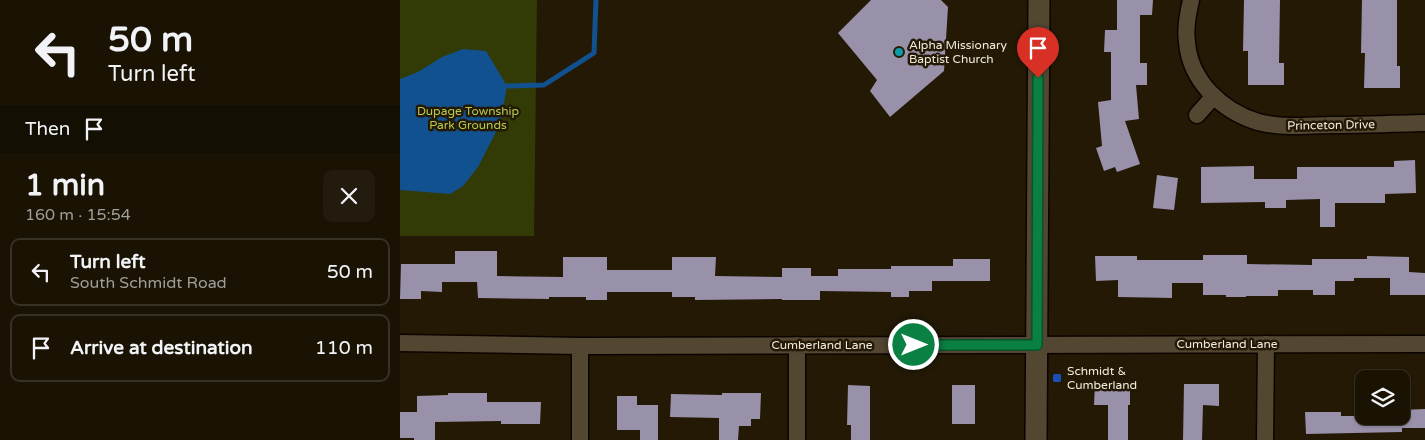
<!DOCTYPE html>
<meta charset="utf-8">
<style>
:root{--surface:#1a1304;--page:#231c0e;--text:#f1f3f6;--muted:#9f9e9a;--line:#383226}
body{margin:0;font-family:"Varela Round",sans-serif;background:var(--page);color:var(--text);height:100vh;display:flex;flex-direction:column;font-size:19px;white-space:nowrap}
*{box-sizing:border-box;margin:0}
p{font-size:16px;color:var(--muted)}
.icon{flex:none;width:28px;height:28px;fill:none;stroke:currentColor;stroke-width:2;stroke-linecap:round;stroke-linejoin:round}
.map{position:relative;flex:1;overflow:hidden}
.panel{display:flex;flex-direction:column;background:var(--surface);width:400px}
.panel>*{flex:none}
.top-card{background:#1a1304;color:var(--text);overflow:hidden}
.fabs{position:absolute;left:955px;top:370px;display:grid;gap:10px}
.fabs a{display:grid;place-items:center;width:55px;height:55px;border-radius:10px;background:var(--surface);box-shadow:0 1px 4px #0004,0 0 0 1px var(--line);font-size:25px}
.pin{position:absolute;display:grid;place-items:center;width:42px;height:42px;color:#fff;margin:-51px -21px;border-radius:50% 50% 50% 0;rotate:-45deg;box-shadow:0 0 5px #0007}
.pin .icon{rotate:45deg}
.me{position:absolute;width:55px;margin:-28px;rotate:90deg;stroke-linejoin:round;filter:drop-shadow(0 0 4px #0008)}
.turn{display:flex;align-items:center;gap:18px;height:105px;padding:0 25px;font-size:22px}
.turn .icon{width:65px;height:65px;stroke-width:2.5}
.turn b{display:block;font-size:35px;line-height:42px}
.then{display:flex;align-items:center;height:48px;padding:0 25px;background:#0003;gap:10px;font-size:19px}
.round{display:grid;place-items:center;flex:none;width:52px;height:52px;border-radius:10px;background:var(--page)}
.head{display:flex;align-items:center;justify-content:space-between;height:85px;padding:0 25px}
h1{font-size:30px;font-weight:700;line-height:38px}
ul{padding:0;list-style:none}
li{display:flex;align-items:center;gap:15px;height:68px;margin:0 10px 8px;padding:0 15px;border:2px solid var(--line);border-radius:10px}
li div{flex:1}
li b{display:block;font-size:19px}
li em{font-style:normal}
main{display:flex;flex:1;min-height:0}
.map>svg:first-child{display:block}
.green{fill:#323a06}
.water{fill:#11518f}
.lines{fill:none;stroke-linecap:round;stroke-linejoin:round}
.stream{stroke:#11518f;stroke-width:5}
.building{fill:#9990a9}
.minor-casing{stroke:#0c0400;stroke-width:19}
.tertiary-casing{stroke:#0c0400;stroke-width:24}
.minor{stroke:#534732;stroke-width:16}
.tertiary{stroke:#534732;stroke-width:21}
.route-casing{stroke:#07532c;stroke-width:12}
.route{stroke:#0b8043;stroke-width:9}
.culture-dot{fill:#0f9aa8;stroke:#231905;stroke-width:2}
.transit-dot{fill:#1a4fb4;stroke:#231905;stroke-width:2}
.labels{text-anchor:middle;stroke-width:5;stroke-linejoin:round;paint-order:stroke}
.poi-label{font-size:12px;fill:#f1eadd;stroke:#231905;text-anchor:start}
.park-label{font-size:12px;fill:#b6cb50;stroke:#231905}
.street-label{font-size:12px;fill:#f1eadd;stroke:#231905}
</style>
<main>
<section class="panel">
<div class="top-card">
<div class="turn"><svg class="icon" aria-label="left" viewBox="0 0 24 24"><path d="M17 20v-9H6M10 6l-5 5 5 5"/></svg><div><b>50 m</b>Turn left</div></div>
<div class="then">Then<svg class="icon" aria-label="arrive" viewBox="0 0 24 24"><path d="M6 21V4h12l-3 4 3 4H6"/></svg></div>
</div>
<div class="head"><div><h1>1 min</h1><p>160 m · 15:54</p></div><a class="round"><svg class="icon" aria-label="close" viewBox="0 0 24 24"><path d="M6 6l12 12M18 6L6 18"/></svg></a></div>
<ul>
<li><svg class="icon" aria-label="left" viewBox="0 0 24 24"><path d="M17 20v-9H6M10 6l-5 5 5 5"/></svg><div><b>Turn left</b><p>South Schmidt Road</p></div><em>50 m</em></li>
<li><svg class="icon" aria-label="arrive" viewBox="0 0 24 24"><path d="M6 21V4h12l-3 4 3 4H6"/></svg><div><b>Arrive at destination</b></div><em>110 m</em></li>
</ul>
</section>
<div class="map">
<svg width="1025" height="440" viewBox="0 0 1025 440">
<rect width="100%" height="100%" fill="#231905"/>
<!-- green -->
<path class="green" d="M0,0H137L134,236H0Z"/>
<!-- water -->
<path class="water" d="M63,49L86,51L107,86L102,114L98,128L78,167L63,186L50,194L0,190V79L18,72L42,57Z"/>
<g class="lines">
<!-- stream -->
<path class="stream" d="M107,86L144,85L194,53L196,0"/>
</g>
<!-- building -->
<path class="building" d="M471,0H541L548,7L544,71L490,117L470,91L477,80L438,33Z
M717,0H753L752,15H740V63H747V85H736L739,119L725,121L740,164L717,172L715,167L704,171L696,148L702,146L698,102L711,100V52H704L705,30H717Z
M844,0H880L879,63H884V85H848V51H843Z
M962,0H997V66H1000V88H964L965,53H961Z
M1015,160L1016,193L985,194V203H935V227H920V199L886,200V208H865V202L801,203V167L854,166V179H897V167H994V161Z
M757,175L778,178L774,210L753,208Z
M55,251H97V276L163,277V257H207V270H272V257H316L315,276L382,277V268H411V276H438V269H491V266H553V259H590V281H532V291H509V297H491V292L420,291V300H382V299L295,300V297H272V292H207V300H186V297H149V299L78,298L77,282H42V292L21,291V299H0L1,264H55Z
M803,255H847V264L912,265V259H967V256L1009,257V272L1025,273V295H990V278H954V281H935V295H913V290H878V296H846V297H826V295H803V283H772V298L718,297V280L696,281L695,256H737V260H803Z
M695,383L730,384V405H728V440H708V405H694Z
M784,384H819V406L803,405L802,440H783Z
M448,385L470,386V440H451V425H447Z
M552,385H575V424H552Z
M48,393H87V402H141L140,424H101V421L35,422V440H14V438H0V412H17V396L48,395Z
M322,393H361L360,419H351V426H339L338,440H319V418L270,417L271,394L322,395Z
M217,396H237V405H258V440H240V430H217Z
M1025,409V428H1002V432L906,434L905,412H941V416H1001V410Z"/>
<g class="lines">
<!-- minor casing -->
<g class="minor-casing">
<path id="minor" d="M791,0C788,14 785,28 787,42C790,81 822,111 858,122C881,128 906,126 930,125C962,125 993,124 1025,123
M797,115L813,97
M0,343L180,346L1025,344
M180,440V346
M397,440V345
M865,440L866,344"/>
</g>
<!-- tertiary casing -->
<g class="tertiary-casing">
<path id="tertiary" d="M636,440L639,0"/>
</g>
<!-- minor -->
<use href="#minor" class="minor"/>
<!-- tertiary -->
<use href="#tertiary" class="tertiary"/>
</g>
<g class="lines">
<!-- route casing -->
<g class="route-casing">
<path id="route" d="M514,345H637L638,78"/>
</g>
<!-- route -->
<use href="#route" class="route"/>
</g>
<!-- markers -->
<circle class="culture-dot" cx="499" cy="52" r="5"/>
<rect class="transit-dot" x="652" y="373" width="10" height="10" rx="2.5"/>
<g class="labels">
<!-- poi labels -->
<g class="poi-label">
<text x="509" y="49">Alpha Missionary<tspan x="509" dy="14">Baptist Church</tspan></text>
<text x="667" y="375">Schmidt &amp;<tspan x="667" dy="14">Cumberland</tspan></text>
</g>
<!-- park labels -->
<g class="park-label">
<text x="68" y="115">Dupage Township<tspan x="68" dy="14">Park Grounds</tspan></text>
</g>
<!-- street labels -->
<g class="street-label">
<text transform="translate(931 125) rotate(-1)" y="4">Princeton Drive</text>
<text x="827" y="348">Cumberland Lane</text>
<text x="422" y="349">Cumberland Lane</text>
</g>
</g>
</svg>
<div class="fabs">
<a><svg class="icon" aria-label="layers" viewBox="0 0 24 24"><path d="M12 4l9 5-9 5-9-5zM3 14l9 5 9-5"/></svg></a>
</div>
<div class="pin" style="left:638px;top:78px;background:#d93025"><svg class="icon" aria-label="arrive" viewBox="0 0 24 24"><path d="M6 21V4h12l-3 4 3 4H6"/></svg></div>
<svg class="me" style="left:514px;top:345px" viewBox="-20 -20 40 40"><circle r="17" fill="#0b8043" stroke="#fff" stroke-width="3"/><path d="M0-11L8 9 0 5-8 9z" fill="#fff"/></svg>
</div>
</main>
